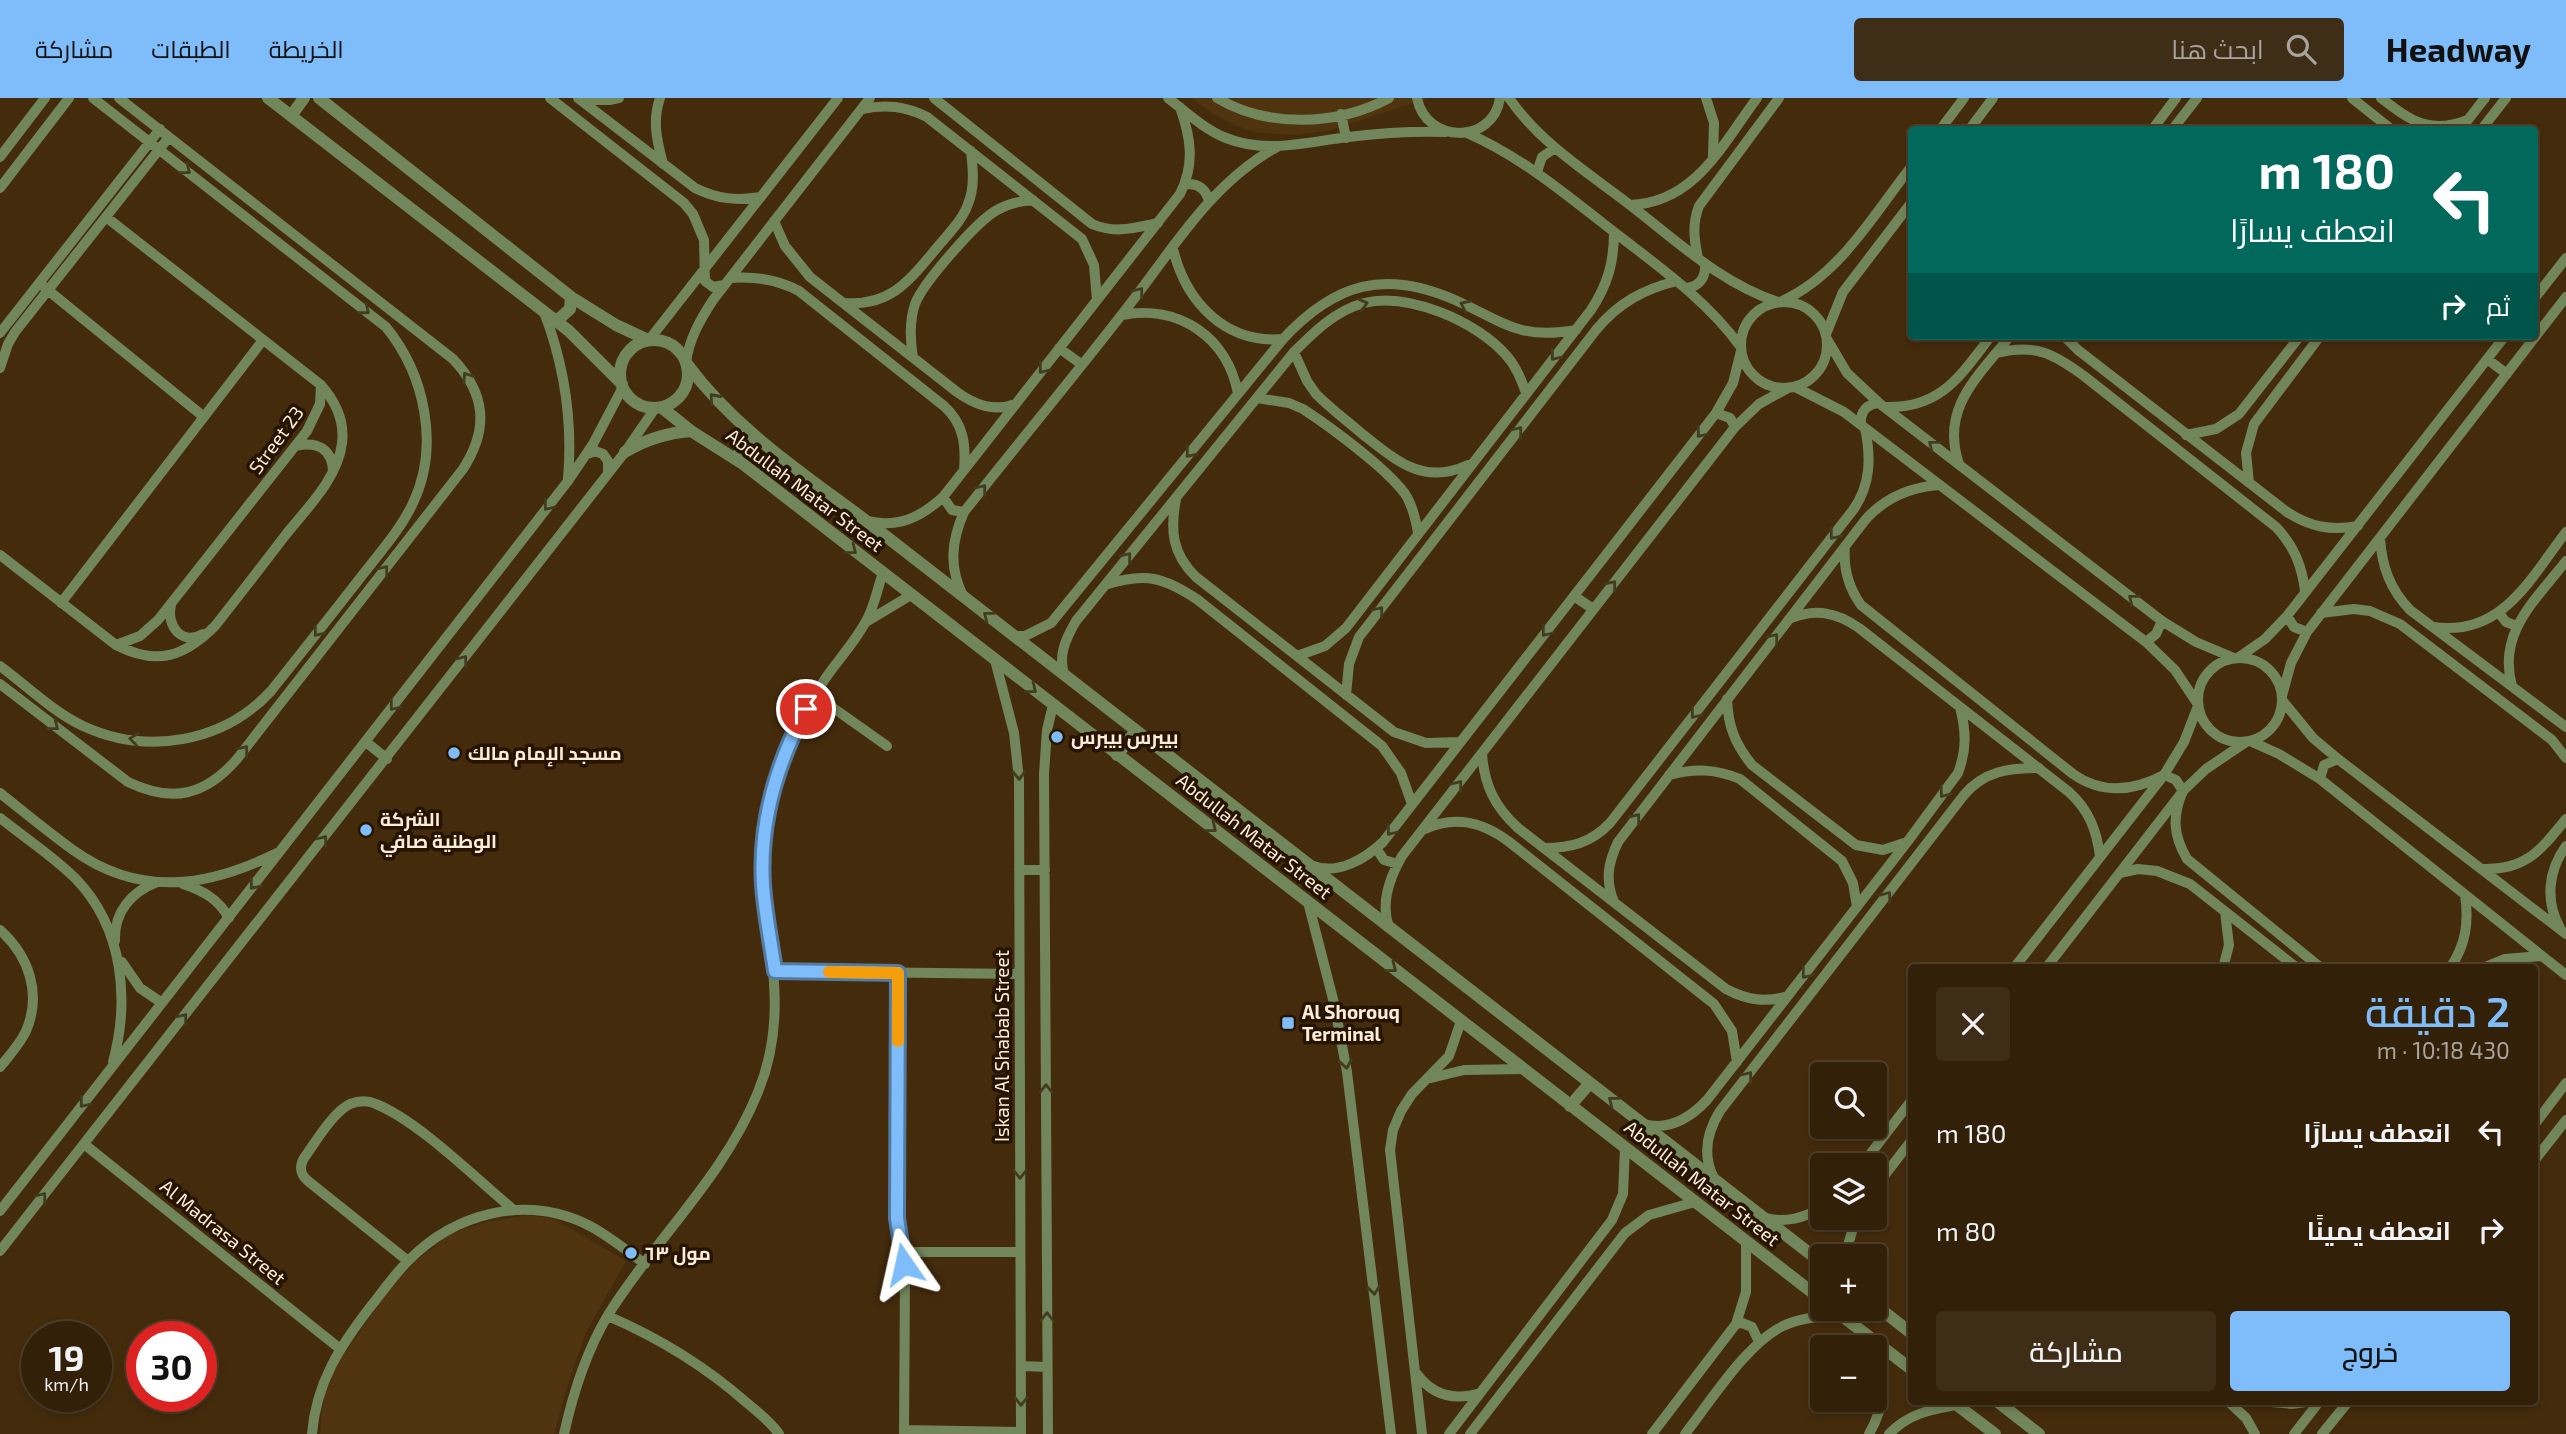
<!DOCTYPE html>
<html lang="ar">
<meta charset="utf-8">
<style>
:root{--surface:#332009;--page:#3e2d17;--text:#f1f3f6;--muted:#a9a39c;--line:#4e3e2a;--accent:#7fbdfa}
body{margin:0;font-family:"Exo 2",Cairo,sans-serif;background:var(--page);color:var(--text);direction:rtl;height:100vh;display:flex;flex-direction:column;font-size:26px;white-space:nowrap}
*{box-sizing:border-box;margin:0}
p{font-size:23px;color:var(--muted)}
.icon{flex:none;width:38px;height:38px;fill:none;stroke:currentColor;stroke-width:2;stroke-linecap:round;stroke-linejoin:round}
.map{position:relative;flex:1;overflow:hidden;direction:ltr}
.drawer{position:absolute;left:1908px;top:866px;width:630px;height:441px;display:flex;flex-direction:column;background:var(--surface);border-radius:7px;box-shadow:0 4px 10px #0003,0 0 0 2px var(--line);direction:rtl}
.drawer>*{flex:none}
.guide{position:absolute;left:1908px;top:28px;width:630px;height:214px;border-radius:7px;box-shadow:0 4px 10px #0003,0 0 0 2px var(--line);direction:rtl;background:#00695c;color:#fff;overflow:hidden}
.fabs{position:absolute;left:1810px;top:964px;display:grid;gap:14px}
.fabs a{display:grid;place-items:center;width:77px;height:77px;border-radius:7px;background:var(--surface);box-shadow:0 4px 10px #0003,0 0 0 2px var(--line);font-size:35px}
.speed{position:absolute;left:21px;top:1223px;display:flex;gap:14px;font-size:35px;font-weight:700;text-align:center}
.speed>*{display:grid;place-content:center;width:91px;height:91px;border-radius:50%;background:var(--surface);box-shadow:0 4px 10px #0003,0 0 0 2px var(--line);line-height:1}
.speed small{font-size:18px;font-weight:400}
.speed .limit{border:10px solid #d22;background:#fff;color:#111}
.pin{position:absolute;display:grid;place-items:center;width:60px;height:60px;color:#fff;margin:-30px;border:4px solid #fff;border-radius:50%;box-shadow:0 2px 7px #0007}
.me{position:absolute;width:77px;margin:-38px;rotate:349deg;stroke-linejoin:round;filter:drop-shadow(0 0 5px #0008)}
.turn{display:flex;align-items:center;gap:24px;height:147px;padding:0 28px;font-size:32px}
.turn .icon{width:91px;height:91px;stroke-width:2.5}
.turn b{display:block;font-size:49px;line-height:60px}
.then{display:flex;align-items:center;height:66px;padding:0 28px;background:#0003;gap:14px;font-size:26px}
.round{display:grid;place-items:center;flex:none;width:74px;height:74px;border-radius:7px;background:var(--page)}
.summary{display:flex;align-items:center;justify-content:space-between;height:119px;padding:0 28px}
h1{font-size:42px;font-weight:600;line-height:52px;color:var(--accent)}
.primary-button{display:flex;gap:14px;margin-top:auto;padding:14px 28px}
.primary-button a{flex:1;height:80px;border-radius:7px;background:var(--accent);color:#111;font-size:28px;font-weight:600;line-height:80px;text-align:center}
.primary-button a+a{background:var(--page);color:var(--text)}
ul{padding:0;list-style:none}
li{display:flex;align-items:center;gap:21px;height:98px;padding:0 28px}
li div{flex:1}
li b{display:block;font-size:26px}
li em{font-style:normal}
header{display:flex;align-items:center;gap:42px;box-sizing:border-box;height:98px;padding:0 35px;background:var(--accent);color:#111}
header strong{font-size:33px}
nav{display:flex;gap:38px;margin-inline-start:auto;font-size:24px}
.search{width:490px;height:63px;background:var(--page);display:flex;align-items:center;gap:18px;box-sizing:border-box;padding:0 24px;border-radius:7px;color:var(--muted);font-size:26px}
.map>svg:first-child{display:block}
.built{fill:#503410}
.lines{fill:none;stroke-linecap:round;stroke-linejoin:round}
.minor{stroke:#72865b;stroke-width:10}
.tertiary{stroke:#72865b;stroke-width:12}
.oneway{stroke:#413c20}
.route-casing{stroke:#537ba2;stroke-width:18}
.route{stroke:#7fbdfa;stroke-width:12}
.slow{stroke:#f59e0b;stroke-width:12}
.poi-dot{fill:#7fbdfa;stroke:#271400;stroke-width:2.5}
.labels{text-anchor:middle;stroke-width:7;stroke-linejoin:round;paint-order:stroke}
.street-label{font-size:19px;fill:#fdecdb;stroke:#271400}
.poi-label{font-size:19px;font-weight:bold;fill:#fdecdb;stroke:#271400;text-anchor:start}
</style>
<header>
<strong>Headway</strong>
<div class="search"><svg class="icon" aria-label="search" viewBox="0 0 24 24"><circle cx="10" cy="10" r="6"/><path d="M15 15l6 6"/></svg>ابحث هنا</div>
<nav><a>الخريطة</a><a>الطبقات</a><a>مشاركة</a></nav>
</header>
<div class="map">
<svg width="2566" height="1336" viewBox="0 0 2566 1336">
<rect width="100%" height="100%" fill="#442b0c"/>
<!-- built -->
<path class="built" d="M1191,0H1429L1331,32L1296,37L1260,35L1236,28L1213,16Z
M528,1117L554,1121L626,1163L586,1234L568,1286L554,1336H320L323,1302L339,1263L389,1192L416,1163L452,1135L487,1124Z"/>
<g class="lines">
<!-- minor -->
<path class="minor" d="M550,0L684,105L693,116L704,142L705,183L713,189L724,187
M578,0L695,90C717,101 737,103 761,99
M660,0C652,23 657,43 663,66
M934,0L1092,126C1115,136 1134,130 1158,125
M1168,0C1186,14 1204,31 1226,40C1266,56 1307,44 1348,39C1381,35 1412,33 1445,34
M1217,0C1267,30 1337,28 1389,0
M1417,0C1426,46 1493,47 1500,0
M1509,0C1540,45 1587,74 1630,107C1677,143 1720,185 1778,204
M1706,0L1714,25L1713,58
M2352,0L2392,32
M2381,0C2411,23 2429,37 2468,22
M581,2H609L619,0
M862,11C886,6 905,8 927,19L1082,141L1094,167L1097,202
M1341,16L1346,40
M2464,27L2485,0
M1940,32L1964,0
M1969,32L1993,0
M2152,32L2176,0
M2172,32L2197,0
M2481,32L2506,0
M1467,35C1524,60 1569,99 1618,137C1662,171 1707,203 1740,248
M0,59L45,0
M1537,74L1542,59L1555,50
M1185,86C1198,85 1206,91 1209,103
M0,90L69,0
M1630,107C1695,105 1722,47 1757,0
M774,123L785,148L810,179L957,294C975,307 993,314 1016,306
M1173,151C1186,204 1225,246 1283,241
M1698,160C1694,141 1692,126 1699,108L1779,0
M730,180C755,178 777,181 799,193L944,308C964,326 966,347 964,372
M44,189L204,319
M1687,190C1700,188 1706,179 1705,166
M2534,201L2566,160
M1782,203C1840,177 1873,117 1911,69
M1741 247a43 43 0 1 1 86 0a43 43 0 1 1-86 0Z
M843,205C893,209 911,180 940,146C950,134 963,121 968,106C975,89 973,71 971,53
M544,214C565,269 573,322 568,381
M1122,217C1178,206 1228,239 1238,296
M0,235L160,31
M1826,236L1843,194L1911,105
M2064,238L2078,252L2287,414C2310,429 2331,433 2358,428
M1827,241L1847,275L1879,305L2162,523L2196,544L2234,560
M649,242L838,0
M1059,250L1081,266
M1294,254L1307,283L1316,296C1330,310 1346,322 1361,335C1396,362 1422,388 1468,367
M1997,255C2035,245 2054,256 2084,278L2276,429C2294,448 2302,468 2305,493
M913,260C910,242 909,224 915,206C923,185 977,123 997,112C1008,106 1020,103 1033,102
M2487,261L2507,276
M686,265C689,241 700,222 713,202L870,0
M0,270L8,246L15,234L169,39
M1795,289L1844,314L2146,544L2175,572L2197,605
M1257,300L1289,305L1303,311C1329,328 1392,374 1407,399C1413,410 1416,423 1418,435
M1885,309C1941,311 1960,278 1991,238
M1716,315L1730,320L1735,329
M1861,326C1860,313 1867,306 1879,305
M2186,337L2216,331L2239,316L2300,238
M296,348C316,343 332,350 333,373
M587,356L595,353L603,356L608,363V373
M1959,366C1940,310 1978,279 2010,238
M2249,385L2246,355L2254,326L2320,238
M943,399L952,412L964,414
M1176,401C1170,432 1172,456 1196,479L1394,634L1426,645L1460,644
M867,423C898,430 920,420 943,399L1180,96C1195,66 1191,40 1180,9
M2380,440C2382,469 2390,491 2410,512L2566,629
M1845,448C1843,471 1848,489 1861,507L2073,676C2103,697 2134,693 2164,677L2176,682L2183,693C2172,718 2173,737 2187,761L2321,870
M0,457L116,547C157,568 184,559 215,528C238,499 261,469 284,439C305,412 338,381 342,345C345,322 335,303 321,287L106,119
M1105,487C1145,474 1164,479 1198,502L1382,648L1401,675L1412,706
M963,498C949,469 951,444 964,414C1016,348 1071,282 1123,215C1170,156 1209,86 1277,49
M1574,498L1593,511
M61,505L263,242
M171,507C166,528 182,548 203,536
M2321,515L2354,511L2370,513L2400,526L2552,642L2566,660
M2499,515L2506,524L2517,528
M2287,518L2294,529L2307,534
M1789,521C1815,510 1836,514 1859,530L2069,694C2089,712 2097,733 2100,759
M866,524L911,497
M2433,529C2502,539 2530,481 2566,434
M1014,538H1025L1051,525L1283,241C1335,185 1385,171 1455,202C1504,224 1518,242 1576,232
M2146,544L2156,536L2162,523
M116,547L140,538L158,522L307,333L320,306L321,287
M1297,558L1325,548L1346,530L1591,212C1608,186 1614,164 1614,134
M2239,559L2265,541L2287,518L2505,238
M2198 602a42 42 0 1 1 84 0a42 42 0 1 1-84 0Z
M995,562L1014,635L1019,681L1021,1336
M0,568C27,588 53,614 83,628C148,658 224,644 271,593C302,554 333,515 364,475C381,453 401,431 413,405C440,348 425,277 386,229L93,0
M1065,578C1057,559 1066,540 1076,523L1294,254C1315,233 1335,213 1364,205C1408,194 1476,223 1506,257C1516,268 1521,281 1526,295
M0,586L128,684C172,705 205,698 237,661L463,371C489,331 486,296 453,261L119,0
M2512,588C2497,534 2536,502 2566,463
M815,597L887,648
M1346,597L1349,566L1359,539L1596,232C1618,205 1644,191 1677,183
M2282,598L2291,565L2307,534L2566,199
M1727,601C1728,628 1735,646 1752,667L1856,747L1883,752L1904,745
M2282,602L2313,640L2338,661L2566,836
M2250,643L2279,656L2320,681L2566,877
M366,644L387,661
M1482,655C1484,687 1495,709 1518,730L1726,891C1747,902 1765,905 1788,898
M1669,677C1695,670 1716,671 1740,681L1842,763L1853,785L1857,809
M2320,681L2324,667L2338,661
M0,695C24,714 48,734 73,752C140,800 208,789 277,755
M0,720C25,740 53,758 76,781C123,830 130,901 113,964
M1425,731C1455,717 1482,724 1508,743L1714,906L1732,933L1737,964
M1376,750L1384,762L1398,766
M1544,750C1571,750 1591,745 1610,725L1853,412C1871,387 1871,359 1865,330
M1313,768C1338,777 1365,761 1383,744L1716,315L1733,285L1741,253
M2481,771C2525,773 2540,753 2566,721
M1019,772H1045
M2120,775L2138,771L2157,773L2190,786L2297,870
M183,786C204,793 218,801 229,820
M1308,804L1334,905L1347,974L1391,1336
M1614,804C1605,782 1608,765 1618,744L1866,421C1886,399 1910,389 1940,387
M1389,829C1380,805 1390,779 1402,758L1735,329L1759,306L1788,290
M2560,830C2545,803 2548,773 2566,748
M0,832C29,858 42,896 26,933C20,946 9,958 0,969
M115,843C114,814 131,794 157,784
M122,864L140,890L162,905
M2014,870L2164,677L2184,644L2198,608
M2046,870L2183,693L2206,671L2246,644
M2223,870L2229,847L2225,814
M2450,870C2466,847 2469,824 2465,797
M2483,870L2505,861L2541,858
M775,873L1019,876
M898,875L897,1120L905,1177L904,1336
M1431,980L1464,972L1524,971
M1644,1026C1669,1033 1690,1020 1707,1002L1908,743L1958,675C1967,651 1966,633 1960,609
M2534,1027L2566,985
M84,1046L339,1250
M2534,1063L2566,1022
M1861,1068L1911,1003
M1714,1080C1702,1057 1707,1034 1720,1013L1964,697C1984,673 2009,670 2039,670
M1874,1091L1911,1043
M0,1113L568,383L593,346L623,289
M1766,1120C1786,1125 1803,1120 1822,1110
M0,1153L625,354L656,309
M902,1154H1020
M1848,1158V1147L1856,1120
M408,1163L308,1083C300,1076 299,1069 304,1060C315,1045 333,1014 350,1006C358,1003 367,1002 376,1006C420,1024 476,1081 514,1112
M608,1218C659,1240 705,1268 747,1305C758,1314 771,1324 779,1336
M1736,1226L1742,1225L1752,1229L1759,1244
M1021,1268L1047,1269
M1417,1276C1433,1298 1454,1303 1480,1295
M2229,1304L2246,1320L2255,1336
M2272,1304L2292,1306L2306,1304
M904,1332L1021,1334
M312,1336C316,1285 340,1248 371,1208C383,1193 394,1177 408,1163C455,1115 526,1096 588,1127C608,1137 627,1153 645,1166
M564,1336C573,1295 586,1254 608,1217C655,1141 724,1079 758,994C800,892 747,807 769,706C779,662 799,618 825,581C838,562 854,545 865,525C874,511 877,491 883,475
M1048,1336L1044,676L1047,632L1053,607
M1422,1336L1390,1052L1393,1032L1401,1013L1412,996L1449,958L1461,923
M1449,1336L1612,1122L1623,1096L1625,1050
M1470,1336L1625,1135L1649,1117L1695,1104
M1652,1336L1736,1226L1746,1194V1143
M1685,1336C1711,1303 1746,1246 1783,1228C1801,1219 1821,1219 1841,1217
M1869,1336C1886,1307 1885,1281 1882,1249
M1889,1336C1909,1315 1930,1312 1957,1307
M2294,1336L2319,1304
M2322,1336L2348,1304"/>
<!-- tertiary -->
<path class="tertiary" d="M268,0L569,233L622,286
M319,0L571,199L616,227L648,242
M291,18L304,0
M554,222L560,220L570,211L571,199
M620 276a34 34 0 1 1 68 0a34 34 0 1 1-68 0Z
M687,266C735,331 801,374 865,422L1822,1165
M661,309L691,333L743,366L1822,1202
M625,354C646,341 666,335 691,333
M738,362L741,347L754,339
M1117,657L1136,633
M1570,1008L1590,985
M1874,1206L1911,1235
M1833,1211L1911,1271
M1953,1304L1995,1336
M1998,1304L2039,1336"/>
</g>
<!-- one-way arrows -->
<defs><path id="oneway-chevron" d="M-2-3.5L2.5 0L-2 3.5" fill="none" stroke-width="1.6" stroke-linecap="round" stroke-linejoin="round" transform="scale(1.75)"/></defs>
<g class="oneway">
<use href="#oneway-chevron" transform="translate(186 72) rotate(38)"/>
<use href="#oneway-chevron" transform="translate(1139 194) rotate(-53)"/>
<use href="#oneway-chevron" transform="translate(1363 206) rotate(-15)"/>
<use href="#oneway-chevron" transform="translate(1465 207) rotate(-154)"/>
<use href="#oneway-chevron" transform="translate(365 212) rotate(39)"/>
<use href="#oneway-chevron" transform="translate(1555 258) rotate(128)"/>
<use href="#oneway-chevron" transform="translate(1043 271) rotate(128)"/>
<use href="#oneway-chevron" transform="translate(467 279) rotate(-124)"/>
<use href="#oneway-chevron" transform="translate(714 300) rotate(-132)"/>
<use href="#oneway-chevron" transform="translate(1518 333) rotate(-52)"/>
<use href="#oneway-chevron" transform="translate(1701 335) rotate(128)"/>
<use href="#oneway-chevron" transform="translate(1933 347) rotate(-142)"/>
<use href="#oneway-chevron" transform="translate(1190 355) rotate(129)"/>
<use href="#oneway-chevron" transform="translate(982 391) rotate(-52)"/>
<use href="#oneway-chevron" transform="translate(548 408) rotate(128)"/>
<use href="#oneway-chevron" transform="translate(1834 437) rotate(128)"/>
<use href="#oneway-chevron" transform="translate(852 452) rotate(38)"/>
<use href="#oneway-chevron" transform="translate(1127 459) rotate(-51)"/>
<use href="#oneway-chevron" transform="translate(384 472) rotate(-52)"/>
<use href="#oneway-chevron" transform="translate(1612 487) rotate(-52)"/>
<use href="#oneway-chevron" transform="translate(2133 501) rotate(-142)"/>
<use href="#oneway-chevron" transform="translate(1379 513) rotate(-52)"/>
<use href="#oneway-chevron" transform="translate(988 518) rotate(-142)"/>
<use href="#oneway-chevron" transform="translate(318 534) rotate(128)"/>
<use href="#oneway-chevron" transform="translate(1546 534) rotate(128)"/>
<use href="#oneway-chevron" transform="translate(1774 540) rotate(-52)"/>
<use href="#oneway-chevron" transform="translate(463 562) rotate(-53)"/>
<use href="#oneway-chevron" transform="translate(1032 591) rotate(38)"/>
<use href="#oneway-chevron" transform="translate(394 608) rotate(128)"/>
<use href="#oneway-chevron" transform="translate(1695 616) rotate(128)"/>
<use href="#oneway-chevron" transform="translate(54 628) rotate(38)"/>
<use href="#oneway-chevron" transform="translate(134 641) rotate(-172)"/>
<use href="#oneway-chevron" transform="translate(244 652) rotate(-52)"/>
<use href="#oneway-chevron" transform="translate(1019 677) rotate(88)"/>
<use href="#oneway-chevron" transform="translate(1458 687) rotate(-52)"/>
<use href="#oneway-chevron" transform="translate(1944 695) rotate(127)"/>
<use href="#oneway-chevron" transform="translate(1636 720) rotate(-52)"/>
<use href="#oneway-chevron" transform="translate(1212 730) rotate(38)"/>
<use href="#oneway-chevron" transform="translate(1391 733) rotate(128)"/>
<use href="#oneway-chevron" transform="translate(323 742) rotate(-52)"/>
<use href="#oneway-chevron" transform="translate(254 787) rotate(128)"/>
<use href="#oneway-chevron" transform="translate(1887 798) rotate(-53)"/>
<use href="#oneway-chevron" transform="translate(1392 870) rotate(38)"/>
<use href="#oneway-chevron" transform="translate(1806 876) rotate(128)"/>
<use href="#oneway-chevron" transform="translate(183 920) rotate(-52)"/>
<use href="#oneway-chevron" transform="translate(1346 966) rotate(80)"/>
<use href="#oneway-chevron" transform="translate(1748 978) rotate(-52)"/>
<use href="#oneway-chevron" transform="translate(1046 991) rotate(-90)"/>
<use href="#oneway-chevron" transform="translate(1613 1003) rotate(-142)"/>
<use href="#oneway-chevron" transform="translate(84 1005) rotate(128)"/>
<use href="#oneway-chevron" transform="translate(1020 1076) rotate(90)"/>
<use href="#oneway-chevron" transform="translate(42 1099) rotate(-52)"/>
<use href="#oneway-chevron" transform="translate(1374 1192) rotate(83)"/>
<use href="#oneway-chevron" transform="translate(1047 1219) rotate(-90)"/>
<use href="#oneway-chevron" transform="translate(1021 1303) rotate(90)"/>
</g>
<g class="lines">
<!-- route casing -->
<g class="route-casing">
<path id="route" d="M806,611C777,665 759,725 763,787C765,816 771,844 775,873L898,875L897,1120L904,1166"/>
</g>
<!-- route -->
<use href="#route" class="route"/>
<!-- slow -->
<path class="slow" d="M829,874L898,875V943"/>
</g>
<!-- markers -->
<g class="poi-dot">
<circle cx="1057" cy="639" r="7"/>
<circle cx="454" cy="655" r="7"/>
<circle cx="366" cy="732" r="7"/>
<rect x="1281" y="918" width="14" height="14" rx="3.5"/>
<circle cx="631" cy="1155" r="7"/>
</g>
<g class="labels">
<!-- street labels -->
<g class="street-label">
<text transform="translate(276 342) rotate(-54)" y="7">Street 23</text>
<text transform="translate(805 392) rotate(37)" y="7">Abdullah Matar Street</text>
<text transform="translate(1254 738) rotate(38)" y="7">Abdullah Matar Street</text>
<text transform="translate(1002 948) rotate(-90)" y="7">Iskan Al Shabab Street</text>
<text transform="translate(1702 1085) rotate(38)" y="7">Abdullah Matar Street</text>
<text transform="translate(223 1134) rotate(39)" y="7">Al Madrasa Street</text>
</g>
<!-- poi labels -->
<g class="poi-label">
<text x="1071" y="646">بيبرس بيبرس</text>
<text x="468" y="662">مسجد الإمام مالك</text>
<text x="380" y="728">الشركة<tspan x="380" dy="22">الوطنية صافي</tspan></text>
<text x="1302" y="921">Al Shorouq<tspan x="1302" dy="22">Terminal</tspan></text>
<text x="645" y="1162">مول ٦٣</text>
</g>
</g>
</svg>
<div class="fabs">
<a><svg class="icon" aria-label="search" viewBox="0 0 24 24"><circle cx="10" cy="10" r="6"/><path d="M15 15l6 6"/></svg></a>
<a><svg class="icon" aria-label="layers" viewBox="0 0 24 24"><path d="M12 4l9 5-9 5-9-5zM3 14l9 5 9-5"/></svg></a>
<a>+</a>
<a>−</a>
</div>
<div class="speed"><div>19<small>km/h</small></div><div class="limit">30</div></div>
<div class="pin" style="left:806px;top:611px;background:#d93025"><svg class="icon" aria-label="arrive" viewBox="0 0 24 24"><path d="M6 21V4h12l-3 4 3 4H6"/></svg></div>
<svg class="me" style="left:904px;top:1166px" viewBox="-20 -20 40 40"><path d="M0-17L14 15 0 8-14 15z" fill="#7fbdfa" stroke="#fff" stroke-width="4"/></svg>
<div class="guide">
<div class="turn"><svg class="icon" aria-label="left" viewBox="0 0 24 24"><path d="M17 20v-9H6M10 6l-5 5 5 5"/></svg><div><b>180 m</b>انعطف يسارًا</div></div>
<div class="then">ثم<svg class="icon" aria-label="right" viewBox="0 0 24 24"><path d="M7 20v-9h11M14 6l5 5-5 5"/></svg></div>
</div>
<section class="drawer">
<div class="summary"><div><h1>2 دقيقة</h1><p>430 m · 10:18</p></div><a class="round"><svg class="icon" aria-label="close" viewBox="0 0 24 24"><path d="M6 6l12 12M18 6L6 18"/></svg></a></div>
<ul>
<li><svg class="icon" aria-label="left" viewBox="0 0 24 24"><path d="M17 20v-9H6M10 6l-5 5 5 5"/></svg><div><b>انعطف يسارًا</b></div><em>180 m</em></li>
<li><svg class="icon" aria-label="right" viewBox="0 0 24 24"><path d="M7 20v-9h11M14 6l5 5-5 5"/></svg><div><b>انعطف يمينًا</b></div><em>80 m</em></li>
</ul>
<div class="primary-button"><a>خروج</a><a>مشاركة</a></div>
</section>
</div>
